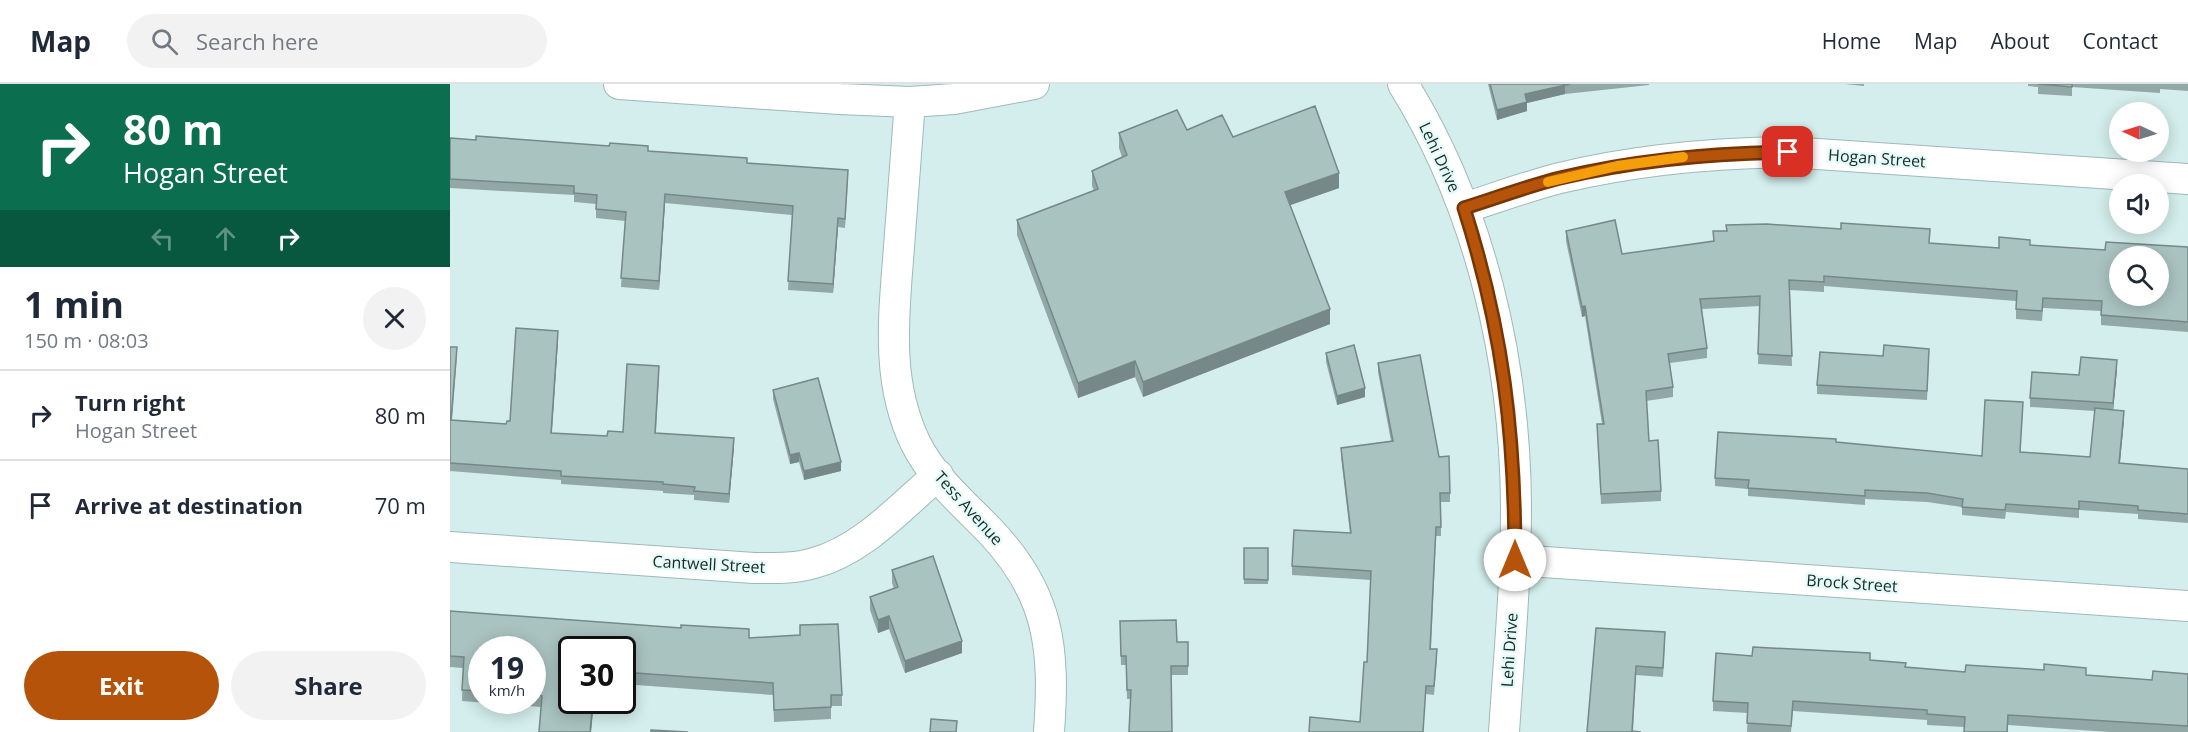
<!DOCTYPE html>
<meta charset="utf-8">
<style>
:root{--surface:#fff;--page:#f2f2f3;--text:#1f2937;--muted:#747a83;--line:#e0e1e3;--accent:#b45309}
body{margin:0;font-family:"Open Sans",sans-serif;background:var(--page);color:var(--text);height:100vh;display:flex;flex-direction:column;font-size:22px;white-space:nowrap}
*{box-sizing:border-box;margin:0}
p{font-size:20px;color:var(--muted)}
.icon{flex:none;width:33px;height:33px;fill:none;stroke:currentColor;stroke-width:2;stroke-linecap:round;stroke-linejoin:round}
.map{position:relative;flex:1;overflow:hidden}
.details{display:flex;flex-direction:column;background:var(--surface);width:450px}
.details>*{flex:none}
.top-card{background:#0b6e4f;color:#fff;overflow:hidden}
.needle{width:39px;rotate:274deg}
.controls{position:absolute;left:1659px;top:18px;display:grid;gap:12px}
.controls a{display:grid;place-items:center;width:60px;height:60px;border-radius:50%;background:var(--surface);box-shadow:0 3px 15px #0003;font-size:30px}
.speed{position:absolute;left:18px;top:552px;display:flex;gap:12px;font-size:30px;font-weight:700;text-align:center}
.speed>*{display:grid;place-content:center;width:78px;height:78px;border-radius:50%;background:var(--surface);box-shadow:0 3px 15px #0003;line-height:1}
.speed small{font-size:15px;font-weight:400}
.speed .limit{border:3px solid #111;border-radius:9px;background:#fff;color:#111}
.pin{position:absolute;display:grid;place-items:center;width:51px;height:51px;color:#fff;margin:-26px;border-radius:12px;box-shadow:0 3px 9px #0006}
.me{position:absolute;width:66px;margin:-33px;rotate:0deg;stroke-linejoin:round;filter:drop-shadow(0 0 4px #0008)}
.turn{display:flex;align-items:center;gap:21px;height:126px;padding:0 24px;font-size:27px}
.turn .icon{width:78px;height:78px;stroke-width:2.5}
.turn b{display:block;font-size:42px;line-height:51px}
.lanes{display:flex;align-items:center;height:57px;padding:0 24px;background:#0003;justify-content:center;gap:30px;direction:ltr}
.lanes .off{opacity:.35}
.round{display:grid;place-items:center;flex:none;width:63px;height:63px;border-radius:32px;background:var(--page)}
.head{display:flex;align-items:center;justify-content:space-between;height:102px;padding:0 24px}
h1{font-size:36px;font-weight:700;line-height:45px}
.button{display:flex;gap:12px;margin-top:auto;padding:12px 24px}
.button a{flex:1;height:69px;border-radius:36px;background:var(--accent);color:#fff;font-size:24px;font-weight:700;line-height:69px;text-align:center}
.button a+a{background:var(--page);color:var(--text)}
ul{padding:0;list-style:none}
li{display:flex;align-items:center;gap:18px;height:90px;padding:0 24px;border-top:2px solid var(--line)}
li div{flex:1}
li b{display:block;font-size:22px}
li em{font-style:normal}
header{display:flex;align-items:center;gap:36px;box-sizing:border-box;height:84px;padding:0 30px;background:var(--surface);border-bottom:2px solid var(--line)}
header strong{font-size:28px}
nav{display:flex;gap:33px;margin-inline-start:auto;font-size:21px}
.search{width:420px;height:54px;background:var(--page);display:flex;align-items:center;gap:15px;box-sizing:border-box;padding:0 21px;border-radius:33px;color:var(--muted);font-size:22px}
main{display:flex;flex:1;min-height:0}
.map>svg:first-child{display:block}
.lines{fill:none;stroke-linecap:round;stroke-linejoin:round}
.street-casing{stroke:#9fb9b7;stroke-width:32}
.street{stroke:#fff;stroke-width:30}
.wall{fill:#91a8a6;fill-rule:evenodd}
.shaded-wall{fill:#768887}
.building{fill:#a9c3c1;stroke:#768887;stroke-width:1.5;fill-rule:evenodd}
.route-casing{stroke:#753606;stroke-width:15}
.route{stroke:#b45309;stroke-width:10}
.slow{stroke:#f59e0b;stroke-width:10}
.labels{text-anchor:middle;stroke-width:4.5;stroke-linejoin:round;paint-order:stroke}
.street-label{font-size:16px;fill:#1d2726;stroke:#e1fbf9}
</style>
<header>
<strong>Map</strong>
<div class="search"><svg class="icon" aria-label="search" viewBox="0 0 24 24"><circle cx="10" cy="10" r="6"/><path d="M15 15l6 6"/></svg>Search here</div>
<nav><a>Home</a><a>Map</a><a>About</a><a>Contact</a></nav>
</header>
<main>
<section class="details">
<div class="top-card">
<div class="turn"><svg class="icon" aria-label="right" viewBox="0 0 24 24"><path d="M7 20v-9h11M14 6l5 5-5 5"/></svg><div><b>80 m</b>Hogan Street</div></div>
<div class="lanes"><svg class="icon off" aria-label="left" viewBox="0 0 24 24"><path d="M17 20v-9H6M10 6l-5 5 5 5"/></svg><svg class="icon off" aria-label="ahead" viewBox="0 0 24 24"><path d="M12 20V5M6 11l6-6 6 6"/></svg><svg class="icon" aria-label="right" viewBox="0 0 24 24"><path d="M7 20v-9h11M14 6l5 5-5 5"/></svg></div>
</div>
<div class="head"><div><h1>1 min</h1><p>150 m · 08:03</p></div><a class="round"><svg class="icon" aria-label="close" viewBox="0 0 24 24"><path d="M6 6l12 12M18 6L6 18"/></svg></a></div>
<ul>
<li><svg class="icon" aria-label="right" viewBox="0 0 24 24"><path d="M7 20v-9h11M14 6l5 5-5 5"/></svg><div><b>Turn right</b><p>Hogan Street</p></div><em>80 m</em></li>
<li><svg class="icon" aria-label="arrive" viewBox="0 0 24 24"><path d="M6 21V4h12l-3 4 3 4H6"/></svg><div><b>Arrive at destination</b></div><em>70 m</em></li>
</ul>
<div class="button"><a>Exit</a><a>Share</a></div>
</section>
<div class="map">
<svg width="1738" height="648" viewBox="0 0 1738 648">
<rect width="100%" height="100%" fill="#d3eeec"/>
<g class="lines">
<!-- street casing -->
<g class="street-casing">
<path id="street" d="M169,0L390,15L460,18L504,15L584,0
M953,0C1030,124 1065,276 1066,421C1066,497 1059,572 1054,648
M460,18C456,66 453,114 449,163C444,230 435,297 466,360C483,394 514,420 540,447C600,510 605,565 599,648
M1014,124C1046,114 1078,102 1110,94C1185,76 1261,69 1338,68L1738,95
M0,463L304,484C324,484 345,485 364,479C413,466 450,423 488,391
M1065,476L1738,522"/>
</g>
<!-- street -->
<use href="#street" class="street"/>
</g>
<!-- wall -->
<path class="wall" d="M1038,0H1199V1L1115,10L1077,19V27L1047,36Z
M1395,0H1414V2Z
M1578,0H1738V7L1710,5V9L1622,3V12L1588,10V3L1578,2Z
M737,46L783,53L889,104L840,121L880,240L693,313L685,293L628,314L567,151V136L644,107L642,102V87L672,73L669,64V49Z
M0,54L198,67L297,79L398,95L395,144L388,143L383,209L338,206L342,131L215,119L209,206L171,203L175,137L146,134V120L124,118V111L0,104Z
M1276,141L1480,159L1549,164L1580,161L1655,166L1738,163V248L1651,241V227L1593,224L1592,237L1566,235V217L1374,202V208L1340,206L1342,282L1308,280L1310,222L1252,225L1257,264V274L1220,279L1223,303V313L1196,317L1199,357L1211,407V417L1151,420L1147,340H1152L1135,232L1132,233L1116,157V147L1172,170L1263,158V147H1276Z
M108,256L102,349L157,352L173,348L209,291L206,349L284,363L279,419L244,416V411L213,409V407L111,400V396L0,387V263L7,272L2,336L56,340L60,337Z
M876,269L915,313L887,321L876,278Z
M1479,274L1477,316L1367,310V301Z
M928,279L989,373L1000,409V418H991V452H986L981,565L987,574L984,611L976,610L910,638L917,578L921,496L842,491V482L900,449L891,373V364L941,357L928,288Z
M1667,285L1663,326L1674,336L1670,379L1738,385V439L1688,435V430L1629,426V434L1556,428L1555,435L1512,431V423L1477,418L1415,415V421L1298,412V405L1265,402V394L1386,358L1532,372L1573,326L1570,368L1640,373L1645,327L1580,323V314L1629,291Z
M323,306L391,387L354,396L349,378L340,380L323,315Z
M794,464H818V500H794Z
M442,486L512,569L455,589L439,545L428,549L420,526V513L444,505L442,499Z
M0,527L299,554L392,611V622H381V635L324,638L323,611L172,600V566H122L144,616L141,648H89L91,623L12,617L13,584L0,583ZM32,566H82V616H32Z
M670,537L727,558H738V591H721L681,615H677L676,581H671Z
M1146,544L1215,557L1213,593L1186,591L1183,647L1137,648Z
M1302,572L1420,576L1456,583L1515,588L1636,591L1702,596L1738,590V648H1660L1558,641V648H1514V643L1477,641V636L1343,627L1341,648H1297L1298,629L1263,627V617Z"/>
<!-- shaded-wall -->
<path class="shaded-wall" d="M1115,1V10L1077,19V27L1047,36V26L1075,10Z
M889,89V104L835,123V108Z
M215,110V119L209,206V197Z
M388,134V143L383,209V200Z
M1135,222V232L1132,233V223Z
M880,225V240L693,313V298Z
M108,247V256L101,358V349Z
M1667,276V285L1663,328V319Z
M685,277V293L628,314V299Z
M915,304V313L887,321V312Z
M1674,327V336L1669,388V379Z
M284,354V363L279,419V410Z
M349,369V378L340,380V371Z
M391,378V387L354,396V387Z
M439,532V545L428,549V536Z
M512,557V569L455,589V577Z
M143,616H144L141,648H140Z"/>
<!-- building -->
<path class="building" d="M1040,0H1120L1075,10L1077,18L1047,26Z
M1588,0H1622V3Z
M865,22L889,89L835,108L880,225L693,298L685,277L628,299L567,136L648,105L642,87L677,71L669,49L727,26L737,46L772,31L783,53Z
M26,52L159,62L160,59L198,62V67L297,74V79L398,86L395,135L388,134L383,200L338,197L343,122L215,110L209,197L171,194L176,128L146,125L147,111L124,109V102L0,95V54L26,56Z
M1165,136L1172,170L1264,157L1263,147H1277L1276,141L1317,140L1391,145V139L1480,145L1479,159L1549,164V153L1580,156V161L1655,166L1656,158L1738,163V238L1651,231L1652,217L1593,214L1592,227L1566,225L1567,207L1374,192V198L1339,196L1342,272L1308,270L1310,212L1250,215L1257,264L1218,270L1223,303L1196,307L1199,357L1208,356L1211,407L1151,410L1147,340H1154L1135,222L1132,223L1116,147ZM1670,172H1708V212H1670Z
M66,244L108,247L101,349L157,352L158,347L173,348L177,280L209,282L205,349L284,354L279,410L244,407L245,403L213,400V398L111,392V387L0,379V263H7L1,336L56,340L57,337H60Z
M904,261L915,304L887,312L876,269Z
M1434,261L1479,265L1477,307L1367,301L1370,268L1433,272Z
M970,271L989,373L999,372L1000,409H990L991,443H986L980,565H987L984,602H976L973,648H859L860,633L910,638L914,578H917L921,487L842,482L844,446L901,449L891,364L943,357L928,279Z
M1631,273L1667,276L1663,319L1580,314L1582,288L1629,291Z
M368,294L391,378L354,387L349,369L340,371L323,306Z
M1535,316L1573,318L1570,368L1640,373L1645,324L1674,327L1669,379L1738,385V430L1688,426V422L1629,417V425L1556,420L1555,426L1512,423L1513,415L1477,409L1415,406V412L1298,404L1299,396L1265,394L1268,348L1386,355V358L1532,372Z
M794,464H818V496L794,495Z
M483,472L512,557L455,577L439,532L428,536L420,513L448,503L442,486Z
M0,527L231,544V541L299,545V554L350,551V541L388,540L392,611H381V623L324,626L323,599L172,588V566H122V616H143L140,648H89L92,612L82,611V566H32V607L12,606L14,573L0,572Z
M726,536L727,558H738V582H721L722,648H679L681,606H677L676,572H671L670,537Z
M1146,544L1215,548L1213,584L1186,582L1182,647L1191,648H1137Z
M1303,563L1420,569V576L1456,579L1455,583L1515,588L1516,581L1594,586V580L1636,584V591L1702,596L1703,587L1738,590V642L1558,631L1557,648H1514L1515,633L1477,630V626L1343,617L1341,642L1297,639L1298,619L1263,617L1266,569L1302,572Z
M481,635L507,637L506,648H480Z
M201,646L238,648H201Z"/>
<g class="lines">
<!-- route casing -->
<g class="route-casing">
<path id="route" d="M1065,476C1065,349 1053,246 1014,124C1046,114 1078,102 1110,94C1185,76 1261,69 1338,68"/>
</g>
<!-- route -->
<use href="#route" class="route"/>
<!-- slow -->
<path class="slow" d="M1098,98L1167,82L1233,73"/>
</g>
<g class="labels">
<!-- street labels -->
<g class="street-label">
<text transform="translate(990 73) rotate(65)" y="6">Lehi Drive</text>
<text transform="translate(1427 74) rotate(4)" y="6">Hogan Street</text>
<text transform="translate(519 424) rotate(48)" y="6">Tess Avenue</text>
<text transform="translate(259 480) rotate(3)" y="6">Cantwell Street</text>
<text transform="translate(1402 499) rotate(4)" y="6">Brock Street</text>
<text transform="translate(1059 566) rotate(-86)" y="6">Lehi Drive</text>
</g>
</g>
</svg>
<div class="controls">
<a><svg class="needle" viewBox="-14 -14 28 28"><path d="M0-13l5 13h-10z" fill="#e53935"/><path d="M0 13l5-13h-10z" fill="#747a83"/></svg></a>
<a><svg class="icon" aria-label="sound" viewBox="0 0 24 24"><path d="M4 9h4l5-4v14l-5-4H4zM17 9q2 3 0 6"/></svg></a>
<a><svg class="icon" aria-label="search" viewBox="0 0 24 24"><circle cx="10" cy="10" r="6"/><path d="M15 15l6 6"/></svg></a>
</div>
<div class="speed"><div>19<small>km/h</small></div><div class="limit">30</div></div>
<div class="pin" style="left:1338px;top:68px;background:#d93025"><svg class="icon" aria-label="arrive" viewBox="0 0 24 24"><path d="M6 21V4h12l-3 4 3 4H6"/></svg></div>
<svg class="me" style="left:1065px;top:476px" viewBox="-20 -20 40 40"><circle r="19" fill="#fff"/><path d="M0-13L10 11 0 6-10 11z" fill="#b45309"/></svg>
</div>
</main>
